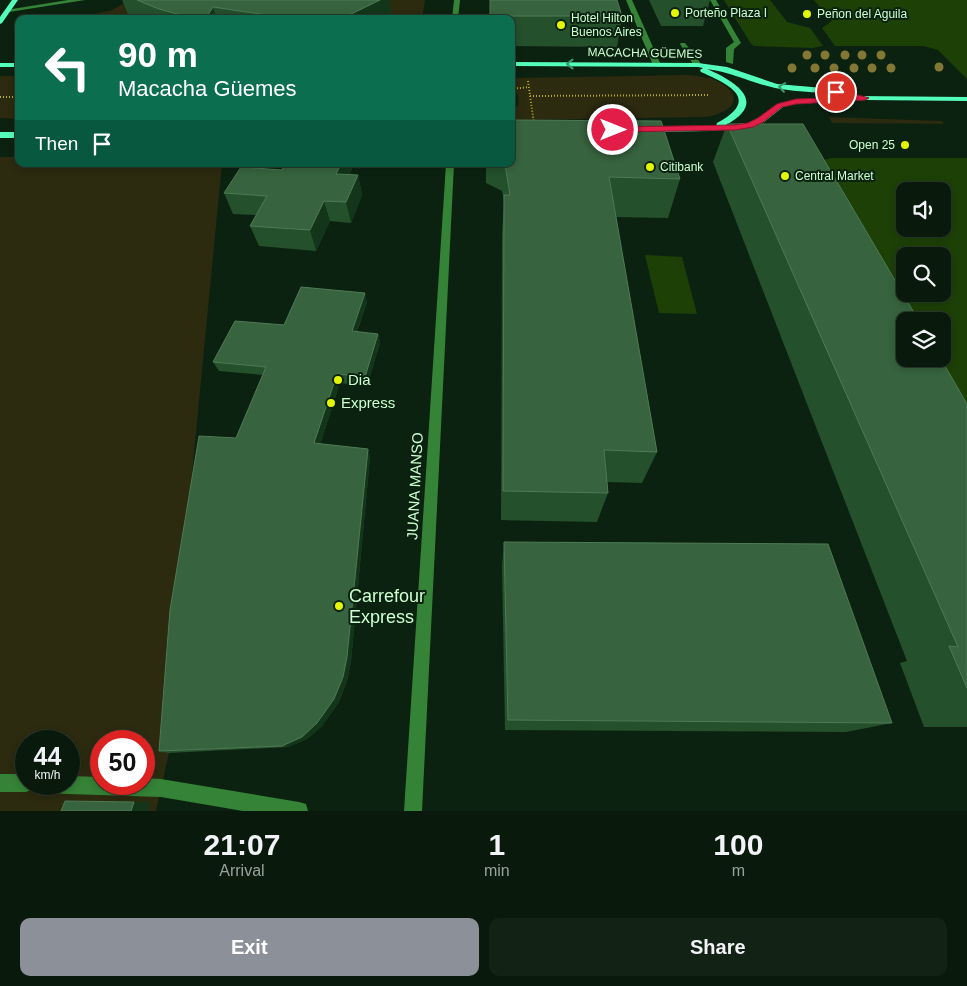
<!DOCTYPE html>
<meta charset="utf-8">
<style>
:root{--surface:#091a0c;--page:#122315;--text:#f1f3f6;--muted:#99a19d;--line:#29382d;--accent:#8c9099}
body{margin:0;font-family:Arial,sans-serif;background:var(--page);color:var(--text);height:100vh;display:flex;flex-direction:column;font-size:19px;white-space:nowrap}
*{box-sizing:border-box;margin:0}
p{font-size:16px;color:var(--muted)}
.icon{flex:none;width:28px;height:28px;fill:none;stroke:currentColor;stroke-width:2;stroke-linecap:round;stroke-linejoin:round}
.map{position:relative;height:811px;overflow:hidden}
.panel{display:flex;flex-direction:column;background:var(--surface);flex:1}
.panel>*{flex:none}
.guide{position:absolute;left:15px;top:15px;width:500px;height:152px;border-radius:10px;box-shadow:0 2px 8px #0003,0 0 0 1px var(--line);background:#0b6e4f;color:#fff;overflow:hidden}
.tools{position:absolute;left:896px;top:182px;display:grid;gap:10px}
.tools a{display:grid;place-items:center;width:55px;height:55px;border-radius:10px;background:var(--surface);box-shadow:0 2px 8px #0003,0 0 0 1px var(--line);font-size:25px}
.speed{position:absolute;left:15px;top:730px;display:flex;gap:10px;font-size:25px;font-weight:700;text-align:center}
.speed>*{display:grid;place-content:center;width:65px;height:65px;border-radius:50%;background:var(--surface);box-shadow:0 2px 8px #0003,0 0 0 1px var(--line);line-height:1}
.speed small{font-size:12px;font-weight:400}
.speed .limit{border:8px solid #d22;background:#fff;color:#111}
.pin{position:absolute;display:grid;place-items:center;width:42px;height:42px;color:#fff;margin:-21px;border:2px solid #fff;border-radius:50%;box-shadow:0 1px 5px #0007}
.me{position:absolute;width:55px;margin:-28px;rotate:90deg;stroke-linejoin:round;filter:drop-shadow(0 0 4px #0008)}
.turn{display:flex;align-items:center;gap:18px;height:105px;padding:0 20px;font-size:22px}
.turn .icon{width:65px;height:65px;stroke-width:2.5}
.turn b{display:block;font-size:35px;line-height:42px}
.then{display:flex;align-items:center;height:48px;padding:0 20px;background:#0003;gap:10px;font-size:19px}
.eta{display:flex;justify-content:space-evenly;align-items:center;height:85px;text-align:center}
.eta b{font-size:30px;font-weight:600;line-height:35px}
.action{display:flex;gap:10px;margin-top:auto;padding:10px 20px}
.action a{flex:1;height:58px;border-radius:10px;background:var(--accent);color:#fff;font-size:20px;font-weight:600;line-height:58px;text-align:center}
.action a+a{background:var(--page);color:var(--text)}
.map>svg:first-child{display:block}
.green{fill:#2c2a0f;fill-rule:evenodd}
.water{fill:#1d4007;fill-rule:evenodd}
.pier{fill:#0c2210}
.lines{fill:none;stroke-linecap:round;stroke-linejoin:round}
.path{stroke:#b7ac29;stroke-width:2;stroke-dasharray:1 2;stroke-linecap:butt}
.minor{fill:#358337;fill-rule:evenodd}
.major{fill:#54ffbc;fill-rule:evenodd}
.tree{fill:#837735}
.wall{fill:#25502c}
.shaded-wall{fill:#13361a}
.building{fill:#37633e;stroke:#4e7b55}
.oneway{stroke:#349c6f}
.route{fill:#e11d48;stroke:#92132f}
.poi-dot{fill:#e3f800;stroke:#0c2210;stroke-width:2}
.labels{text-anchor:middle;stroke-width:4;stroke-linejoin:round;paint-order:stroke}
.far-poi-label{font-size:12px;fill:#cdffd2;stroke:#0c2210;text-anchor:start}
.far-street-label{font-size:12px;fill:#cdffd2;stroke:#0c2210}
.poi-label{font-size:15px;fill:#cdffd2;stroke:#0c2210;text-anchor:start}
.street-label{font-size:15px;fill:#cdffd2;stroke:#0c2210}
.near-poi-label{font-size:18px;fill:#cdffd2;stroke:#0c2210;text-anchor:start}
</style>
<div class="map">
<svg width="967" height="811" viewBox="0 0 967 811">
<rect width="100%" height="100%" fill="#0c2210"/>
<!-- green -->
<path class="green" d="M130,0L139,19H85L90,15L112,10Z
M366,0H425L422,19H390L388,9Z
M687,75C698,76 711,77 721,83C749,101 725,115 704,117L518,120H514L511,116L513,109L518,105C519,97 518,92 511,87V79L513,78Z
M0,76H19V119L0,118Z
M829,117L942,121L944,124L832,123Z
M0,157H19V164H222L193,463L169,753L156,811H0ZM26,741H69V784H26ZM101,741H144V784H101Z"/>
<!-- water -->
<path class="water" d="M724,0H967V79L938,50L924,46H823L812,48L754,46L751,44Z
M831,158H967V405L939,359H942V321H917L824,160ZM905,191H942V229H905ZM905,256H942V294H905Z
M645,255L682,257L697,314L659,313Z"/>
<!-- pier -->
<path class="pier" d="M770,0H814L832,21L822,28L835,46H823L810,28L787,22Z"/>
<g class="lines">
<!-- path -->
<path class="path" d="M528,81L534,124
M511,89L529,87
M530,96L710,95
M0,97H19"/>
<!-- minor -->
<path class="minor" d="M68,0H85L9,12L6,10Z
M454,0H460L458,19H452Z
M626,0H632L661,65L660,67L653,65Z
M710,0H716L741,43L734,49L733,64L726,62V48L734,42Z
M681,43H685L702,65L701,67H695L680,44Z
M446,164H454L422,811H404Z
M0,774H26V784H69V776L101,777V784H144V778L161,779L299,802L306,804L308,811H243L161,797L38,793L31,790L26,792H0Z"/>
<!-- major -->
<path class="major" d="M12,0H18L2,23L0,24V17Z
M511,62L698,63L727,67L777,84L835,89L856,93V96L967,97V101L865,100L796,104L783,107L764,122L750,127L710,131L647,132H644V128L716,126L717,123C760,100 731,85 701,72L700,70L703,68L698,67L511,66ZM707,69C731,72 752,83 775,88C800,93 825,91 850,97L796,100L780,103L758,118L748,123L726,125C769,102 735,81 707,69Z
M0,63H19V67H0Z
M0,132H19V138H0Z"/>
</g>
<!-- trees -->
<g class="tree">
<circle cx="807" cy="55" r="4.5"/>
<circle cx="825" cy="55" r="4.5"/>
<circle cx="845" cy="55" r="4.5"/>
<circle cx="862" cy="55" r="4.5"/>
<circle cx="881" cy="55" r="4.5"/>
<circle cx="939" cy="67" r="4.5"/>
<circle cx="792" cy="68" r="4.5"/>
<circle cx="815" cy="68" r="4.5"/>
<circle cx="834" cy="68" r="4.5"/>
<circle cx="854" cy="68" r="4.5"/>
<circle cx="872" cy="68" r="4.5"/>
<circle cx="891" cy="68" r="4.5"/>
</g>
<!-- wall -->
<path class="wall" d="M122,0H389L391,13L388,19H130Z
M490,0L622,16L617,47L511,46V19H490Z
M649,0H710L703,26H661Z
M727,124L967,404V727H924L900,663L907,661L713,162Z
M285,164H351L352,169L350,174L358,175L362,195L351,223L330,221L316,251L259,246L250,226L256,215L233,214L224,193L282,170Z
M486,164H511L680,179L668,218L616,217L657,452L642,483L607,482L608,493L597,522L501,520L502,234L504,202L502,191L486,183Z
M367,302L357,332L378,334L380,343L367,386L340,383L320,444L368,449L370,457L351,661L347,681L339,702L322,726L307,739L288,747L169,753L159,751L236,438L263,375L219,371L213,362L284,325Z
M504,542L892,723L846,732L505,730L502,567Z"/>
<!-- shaded-wall -->
<path class="shaded-wall" d="M380,0H389L391,13L388,19H345V17Z
M213,7L217,19H207L206,18Z
M341,164H351L352,169L341,194L336,174Z
M358,175L362,195L351,223L346,202Z
M324,201L330,221L316,251L310,230Z
M365,293L367,302L354,341L352,331Z
M378,334L380,343L367,386L365,377Z
M337,374L340,383L318,451L314,443Z
M368,449L370,457L351,661L347,681L339,702L322,726L307,739L288,747L282,746Z
M134,802H150L147,811H131Z"/>
<!-- building -->
<path class="building" d="M137,0H380L345,17L316,19H294L213,7L206,18L181,15L159,9Z
M490,0H617L622,16H490Z
M511,120L661,121L680,179L609,177L657,452L604,450L608,493L503,491L504,195H510L505,164H511Z
M727,124H803L919,321H905V359H941L967,404V688L949,646L958,647Z
M285,164H341L336,174L358,175L346,202L324,201L310,230L250,226L267,196L224,193L241,167L282,170Z
M301,287L365,293L352,331L378,334L365,377L337,374L314,443L368,449L347,657L343,677L334,699L317,723L302,737L282,746L159,751L170,610L199,436L236,438L266,367L213,362L235,321L284,325Z
M504,542L828,544L892,723L508,720Z
M65,801L134,802L131,811H61Z"/>
<!-- one-way arrows -->
<defs><path id="oneway-chevron" d="M-2-3.5L2.5 0L-2 3.5" fill="none" stroke-width="1.6" stroke-linecap="round" stroke-linejoin="round" transform="scale(1.25)"/></defs>
<g class="oneway">
<use href="#oneway-chevron" transform="translate(570 64) rotate(-180)"/>
<use href="#oneway-chevron" transform="translate(782 87) rotate(-172)"/>
</g>
<!-- route -->
<path class="route" d="M836,89L869,98L865,100L796,104L782,107L763,122L753,127L735,130L613,132L609,130L613,127L735,125L748,123L758,118L777,104L796,99L849,97L833,93V90Z"/>
<!-- markers -->
<g class="poi-dot">
<circle cx="675" cy="13" r="5"/>
<circle cx="807" cy="14" r="5"/>
<circle cx="561" cy="25" r="5"/>
<circle cx="905" cy="145" r="5"/>
<circle cx="650" cy="167" r="5"/>
<circle cx="785" cy="176" r="5"/>
<circle cx="338" cy="380" r="5"/>
<circle cx="331" cy="403" r="5"/>
<circle cx="339" cy="606" r="5"/>
</g>
<g class="labels">
<!-- far-poi labels -->
<g class="far-poi-label">
<text x="685" y="17">Porteño Plaza I</text>
<text x="817" y="18">Peñon del Aguila</text>
<text x="571" y="22">Hotel Hilton<tspan x="571" dy="14">Buenos Aires</tspan></text>
<text x="895" y="149" text-anchor="end">Open 25</text>
<text x="660" y="171">Citibank</text>
<text x="795" y="180">Central Market</text>
</g>
<!-- far-street labels -->
<g class="far-street-label">
<text transform="translate(645 53) rotate(1)" y="4">MACACHA GÜEMES</text>
</g>
<!-- poi labels -->
<g class="poi-label">
<text x="348" y="385">Dia</text>
<text x="341" y="408">Express</text>
</g>
<!-- street labels -->
<g class="street-label">
<text transform="translate(415 486) rotate(-87)" y="5">JUANA MANSO</text>
</g>
<!-- near-poi labels -->
<g class="near-poi-label">
<text x="349" y="602">Carrefour<tspan x="349" dy="21">Express</tspan></text>
</g>
</g>
</svg>
<div class="tools">
<a><svg class="icon" aria-label="sound" viewBox="0 0 24 24"><path d="M4 9h4l5-4v14l-5-4H4zM17 9q2 3 0 6"/></svg></a>
<a><svg class="icon" aria-label="search" viewBox="0 0 24 24"><circle cx="10" cy="10" r="6"/><path d="M15 15l6 6"/></svg></a>
<a><svg class="icon" aria-label="layers" viewBox="0 0 24 24"><path d="M12 4l9 5-9 5-9-5zM3 14l9 5 9-5"/></svg></a>
</div>
<div class="speed"><div>44<small>km/h</small></div><div class="limit">50</div></div>
<div class="pin" style="left:836px;top:92px;background:#d93025"><svg class="icon" aria-label="arrive" viewBox="0 0 24 24"><path d="M6 21V4h12l-3 4 3 4H6"/></svg></div>
<svg class="me" style="left:613px;top:130px" viewBox="-20 -20 40 40"><circle r="17" fill="#e11d48" stroke="#fff" stroke-width="3"/><path d="M0-11L8 9 0 5-8 9z" fill="#fff"/></svg>
<div class="guide">
<div class="turn"><svg class="icon" aria-label="left" viewBox="0 0 24 24"><path d="M17 20v-9H6M10 6l-5 5 5 5"/></svg><div><b>90 m</b>Macacha Güemes</div></div>
<div class="then">Then<svg class="icon" aria-label="arrive" viewBox="0 0 24 24"><path d="M6 21V4h12l-3 4 3 4H6"/></svg></div>
</div>
</div>
<section class="panel">
<div class="eta">
<div><b>21:07</b><p>Arrival</p></div>
<div><b>1</b><p>min</p></div>
<div><b>100</b><p>m</p></div>
</div>
<div class="action"><a>Exit</a><a>Share</a></div>
</section>
